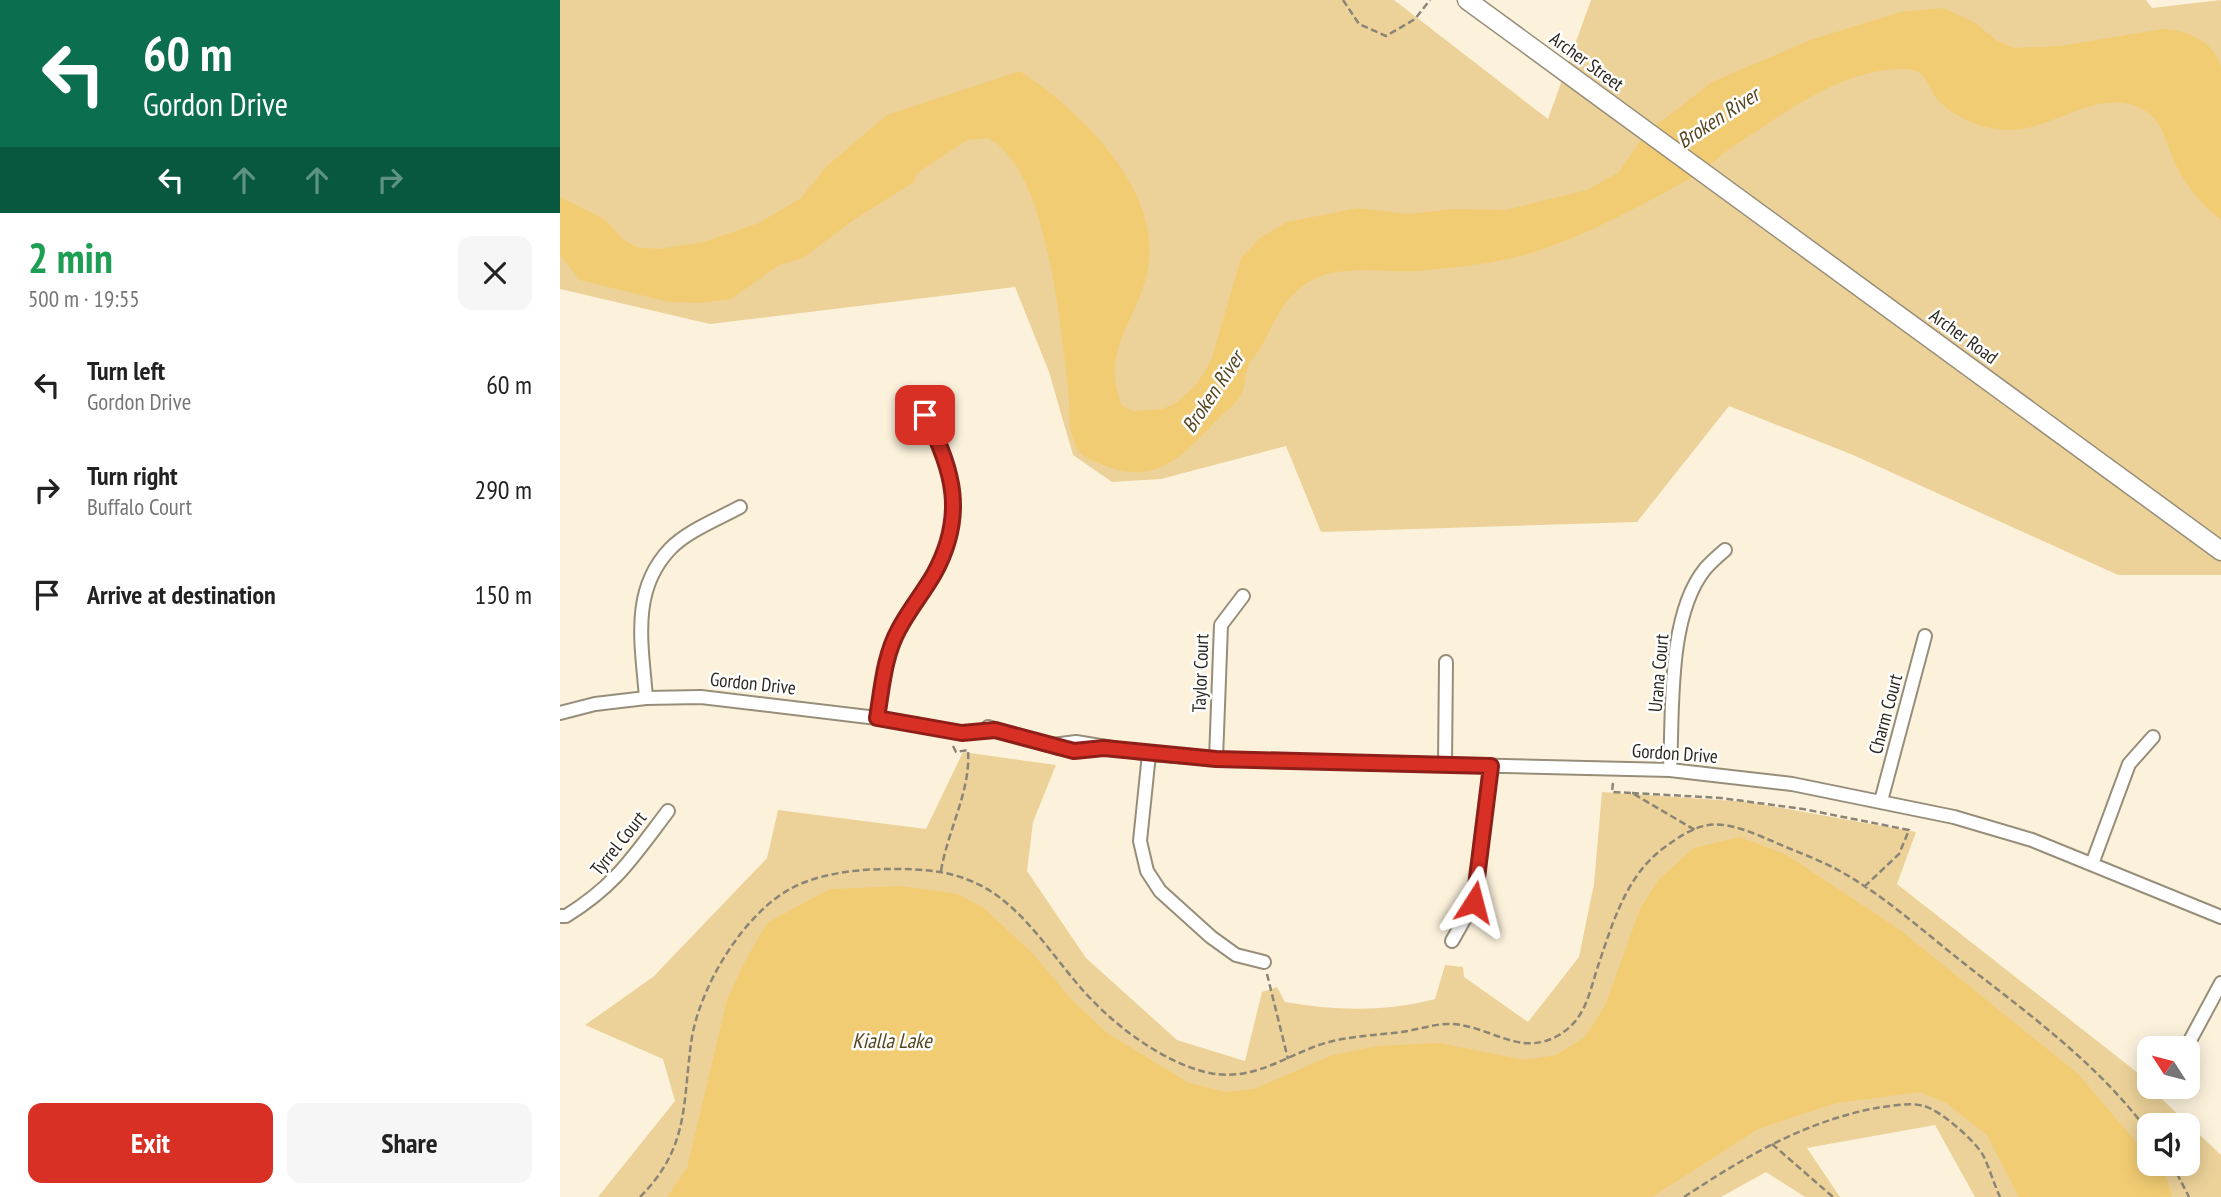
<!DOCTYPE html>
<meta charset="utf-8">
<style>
:root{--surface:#fff;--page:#f6f6f6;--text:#222;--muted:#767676;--accent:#d93025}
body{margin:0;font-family:"PT Sans Narrow",sans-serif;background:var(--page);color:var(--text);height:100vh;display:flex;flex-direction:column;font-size:26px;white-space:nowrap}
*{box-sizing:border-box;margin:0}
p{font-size:23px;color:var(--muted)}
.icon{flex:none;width:38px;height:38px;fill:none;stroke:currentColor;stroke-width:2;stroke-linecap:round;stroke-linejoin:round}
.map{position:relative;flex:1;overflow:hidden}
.details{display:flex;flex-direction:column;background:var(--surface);width:560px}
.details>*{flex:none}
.hud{background:#0b6e4f;color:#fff;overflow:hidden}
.needle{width:46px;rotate:306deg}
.buttons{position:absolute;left:1577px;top:1036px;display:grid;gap:14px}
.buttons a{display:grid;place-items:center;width:63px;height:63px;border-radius:14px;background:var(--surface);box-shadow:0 4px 18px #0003;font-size:35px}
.pin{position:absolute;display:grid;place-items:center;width:60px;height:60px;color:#fff;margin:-30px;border-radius:14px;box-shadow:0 4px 10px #0006}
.me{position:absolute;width:77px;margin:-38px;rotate:9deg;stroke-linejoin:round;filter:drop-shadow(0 0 5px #0008)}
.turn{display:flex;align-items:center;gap:24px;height:147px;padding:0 28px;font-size:32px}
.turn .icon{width:91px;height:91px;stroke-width:2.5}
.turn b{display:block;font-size:49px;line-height:60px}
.lanes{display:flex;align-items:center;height:66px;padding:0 28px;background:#0003;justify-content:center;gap:35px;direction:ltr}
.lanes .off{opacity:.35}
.round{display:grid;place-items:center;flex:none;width:74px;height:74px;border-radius:14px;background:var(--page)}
.head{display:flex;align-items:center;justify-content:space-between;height:119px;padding:0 28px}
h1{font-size:42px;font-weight:700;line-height:52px;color:#1e9e55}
.button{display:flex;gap:14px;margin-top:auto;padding:14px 28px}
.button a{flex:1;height:80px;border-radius:14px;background:var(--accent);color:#fff;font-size:28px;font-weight:700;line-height:80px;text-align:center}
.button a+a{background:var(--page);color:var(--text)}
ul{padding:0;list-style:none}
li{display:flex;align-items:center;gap:21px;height:105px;padding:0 28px}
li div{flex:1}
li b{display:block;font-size:26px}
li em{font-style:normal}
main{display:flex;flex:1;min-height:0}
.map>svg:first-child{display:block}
.green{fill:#ecd299;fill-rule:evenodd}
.water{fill:#f2cc73}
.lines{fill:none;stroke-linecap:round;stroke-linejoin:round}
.minor-casing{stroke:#978e7a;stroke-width:16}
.secondary-casing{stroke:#978e7a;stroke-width:21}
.path{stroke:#8b8576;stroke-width:2.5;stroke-dasharray:7 3.5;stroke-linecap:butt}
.minor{stroke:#fff;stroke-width:12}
.secondary{stroke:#fff;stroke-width:18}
.route-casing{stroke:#8d1f18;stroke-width:18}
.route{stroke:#d93025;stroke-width:12}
.labels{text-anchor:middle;stroke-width:5;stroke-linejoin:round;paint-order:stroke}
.street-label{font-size:19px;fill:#2c2820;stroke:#fff}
.water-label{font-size:21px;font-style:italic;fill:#564620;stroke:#fff}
</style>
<main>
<section class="details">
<div class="hud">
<div class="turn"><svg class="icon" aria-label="left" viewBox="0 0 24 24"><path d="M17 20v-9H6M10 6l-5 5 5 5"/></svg><div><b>60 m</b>Gordon Drive</div></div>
<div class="lanes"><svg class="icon" aria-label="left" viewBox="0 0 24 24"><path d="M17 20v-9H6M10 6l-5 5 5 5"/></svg><svg class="icon off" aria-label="ahead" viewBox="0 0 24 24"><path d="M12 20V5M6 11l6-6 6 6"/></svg><svg class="icon off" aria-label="ahead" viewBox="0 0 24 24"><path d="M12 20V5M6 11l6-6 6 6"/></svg><svg class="icon off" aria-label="right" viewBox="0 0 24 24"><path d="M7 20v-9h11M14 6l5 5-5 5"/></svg></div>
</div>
<div class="head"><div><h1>2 min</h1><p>500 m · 19:55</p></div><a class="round"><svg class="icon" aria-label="close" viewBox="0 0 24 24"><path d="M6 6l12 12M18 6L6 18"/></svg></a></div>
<ul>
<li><svg class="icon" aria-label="left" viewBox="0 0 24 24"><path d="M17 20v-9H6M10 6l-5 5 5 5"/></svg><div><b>Turn left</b><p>Gordon Drive</p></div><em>60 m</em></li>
<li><svg class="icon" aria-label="right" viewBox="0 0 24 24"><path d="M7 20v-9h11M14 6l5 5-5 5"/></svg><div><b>Turn right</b><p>Buffalo Court</p></div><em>290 m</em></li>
<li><svg class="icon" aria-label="arrive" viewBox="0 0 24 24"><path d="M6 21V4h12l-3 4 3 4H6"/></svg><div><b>Arrive at destination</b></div><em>150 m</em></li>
</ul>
<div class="button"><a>Exit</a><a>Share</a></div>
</section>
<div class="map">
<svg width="1661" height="1197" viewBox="0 0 1661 1197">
<rect width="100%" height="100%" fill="#fcf2dc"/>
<!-- green -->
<path class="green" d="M0,0H834L988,119L1031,0H1586L1592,8L1661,0V575H1558L1293,455L1169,406L1077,522L761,532L726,446L601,479L552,482L513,455L489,372L455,287L150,324L0,289Z
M403,752L496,765L473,822L467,871L526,958L617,1040L685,1061L702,992L717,987L725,1002C776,1011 825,1012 875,999L885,965L903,967L904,977L968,1022L1019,957L1034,884L1042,792L1188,802L1356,832L1337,884L1578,1073L1589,1087L1661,1155V1197H1415L1375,1125L1247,1148L1280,1197H1245L1206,1172L1161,1197H38L115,1101L103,1059L25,1025L93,977L207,858L218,810L366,829ZM1589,1125H1628V1164H1589Z"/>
<!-- water -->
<path class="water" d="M1383,8L1414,22L1436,40L1454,48L1499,46L1604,29C1627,30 1655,42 1661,67V220C1643,206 1627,187 1617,167C1606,146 1606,122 1582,109C1538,86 1492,131 1449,130C1424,130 1397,119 1379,101C1366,87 1369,69 1344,69C1280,69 1225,113 1174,146C1159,155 1148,169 1133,177C1084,204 1030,234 977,251C939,264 896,267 857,271C824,273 776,263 747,283C722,300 715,321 702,345C698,353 691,359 688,367C685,375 685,385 682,393C678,402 667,411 659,418C631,447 603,482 558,470C548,467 524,459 520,452C505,430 511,409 508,386C500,324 487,168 428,138L407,140L356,174L354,182L292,221L243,258L219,265L171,299L139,303L109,302L20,280L0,255V197L44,219L64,240L76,247L99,249L144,242L199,223L241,198L266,167L327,115L460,71C524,114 610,196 585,281C571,329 541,353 562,406L573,411L602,409L616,403L635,386L651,361L681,258L700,238L727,222L798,208L848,214L895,209L946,210L1027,190L1059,172L1085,134L1152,82L1253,39L1341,12Z
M1180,837L1227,855L1340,930L1518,1074L1589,1157V1164H1594L1607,1178L1612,1197H1459L1427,1135L1386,1103L1360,1092L1276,1103L1198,1129L1092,1197H107L127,1168L167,1000L184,963L207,923L270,889L340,886L398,894L424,908L473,954L512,1000L547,1033L629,1083L666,1092L694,1089L773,1055L817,1046L880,1043L964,1060L996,1055L1025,1037L1045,1006L1080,909L1099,879L1134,848Z"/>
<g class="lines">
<!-- minor casing -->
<g class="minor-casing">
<path id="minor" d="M86,698C82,645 70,591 110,549C127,531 158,519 180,507
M0,713L35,704L86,698L141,697L317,718L402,733L435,730
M317,718C322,688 325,657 338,630C348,609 365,592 376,571C410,503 388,457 354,395
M428,727L499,748L532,750
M493,745L516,742L589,754L656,759L1110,770L1232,784L1394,817L1472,840L1661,917
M589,754L580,841L587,871L600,891L651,937L676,955L704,962
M656,759L661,625L683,596
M885,765L886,662
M1110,770C1113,712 1107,616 1145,569C1151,562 1158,556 1165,550
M1321,801L1365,636
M1532,864L1569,764L1593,737
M0,916H6C56,885 73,857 108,811
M892,941L914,902L931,766
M1626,1048L1661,983"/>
</g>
<!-- secondary casing -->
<g class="secondary-casing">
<path id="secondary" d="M907,0L1661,551"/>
</g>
<!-- path -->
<path class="path" d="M783,0L799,24L826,36L855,19L870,0
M1053,783L1052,792L1072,793L1135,830
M1072,793L1161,798L1243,809L1349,830L1339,854L1304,887
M381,871C388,829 411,791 408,750L396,752L392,744
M707,974L728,1059
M1212,1144L1273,1197
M1612,1164L1629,1197
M80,1197C131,1146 122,1101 132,1037C141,985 184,913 232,888C260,873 299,869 331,869C359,869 385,870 411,881C458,900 488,950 520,987C551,1023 599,1060 645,1072C686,1082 714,1063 751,1048C780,1036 811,1036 841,1032C857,1030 876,1023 892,1024C931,1026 960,1058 999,1035C1026,1019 1029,993 1038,966C1053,922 1067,872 1108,845C1117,838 1133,828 1144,826C1165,820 1193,833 1212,841C1234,851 1258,859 1278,870C1322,894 1362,930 1401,961C1467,1013 1539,1064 1589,1133
M1124,1197C1185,1157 1243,1122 1316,1108C1331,1106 1349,1102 1364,1106C1380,1110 1417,1142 1424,1157C1430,1170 1434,1184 1440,1197"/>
<!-- minor -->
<use href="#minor" class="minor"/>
<!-- secondary -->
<use href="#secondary" class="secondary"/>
</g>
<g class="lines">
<!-- route casing -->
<g class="route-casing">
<path id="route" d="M365,415C394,470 406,516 374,574C363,593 349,610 339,629C324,656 322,688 317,718L402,733L435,730L514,751L544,748L656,759L931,766L914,902"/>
</g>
<!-- route -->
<use href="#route" class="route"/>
</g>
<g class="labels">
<!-- street labels -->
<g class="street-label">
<text transform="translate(1027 61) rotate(36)" y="7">Archer Street</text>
<text transform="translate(1404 336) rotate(36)" y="7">Archer Road</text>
<text transform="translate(640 673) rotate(-88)" y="7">Taylor Court</text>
<text transform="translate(1098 673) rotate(-85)" y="7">Urana Court</text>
<text transform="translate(193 683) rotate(6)" y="7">Gordon Drive</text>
<text transform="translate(1325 714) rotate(-75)" y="7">Charm Court</text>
<text transform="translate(1115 753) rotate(4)" y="7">Gordon Drive</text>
<text transform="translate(58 843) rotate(-51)" y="7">Tyrrel Court</text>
</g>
<!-- water labels -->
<g class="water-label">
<text transform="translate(1158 118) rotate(-33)" y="7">Broken River</text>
<text transform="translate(653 392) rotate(-56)" y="7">Broken River</text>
<text x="332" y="1048">Kialla Lake</text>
</g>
</g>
</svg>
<div class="buttons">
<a><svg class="needle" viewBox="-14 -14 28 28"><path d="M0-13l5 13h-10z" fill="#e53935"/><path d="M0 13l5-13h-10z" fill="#767676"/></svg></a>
<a><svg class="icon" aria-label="sound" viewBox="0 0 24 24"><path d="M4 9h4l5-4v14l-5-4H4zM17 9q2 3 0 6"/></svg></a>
</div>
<div class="pin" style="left:365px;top:415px;background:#d93025"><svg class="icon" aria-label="arrive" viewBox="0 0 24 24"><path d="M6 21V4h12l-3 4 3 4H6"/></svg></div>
<svg class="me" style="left:914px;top:902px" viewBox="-20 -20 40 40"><path d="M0-17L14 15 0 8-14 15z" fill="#d93025" stroke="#fff" stroke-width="4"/></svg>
</div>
</main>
